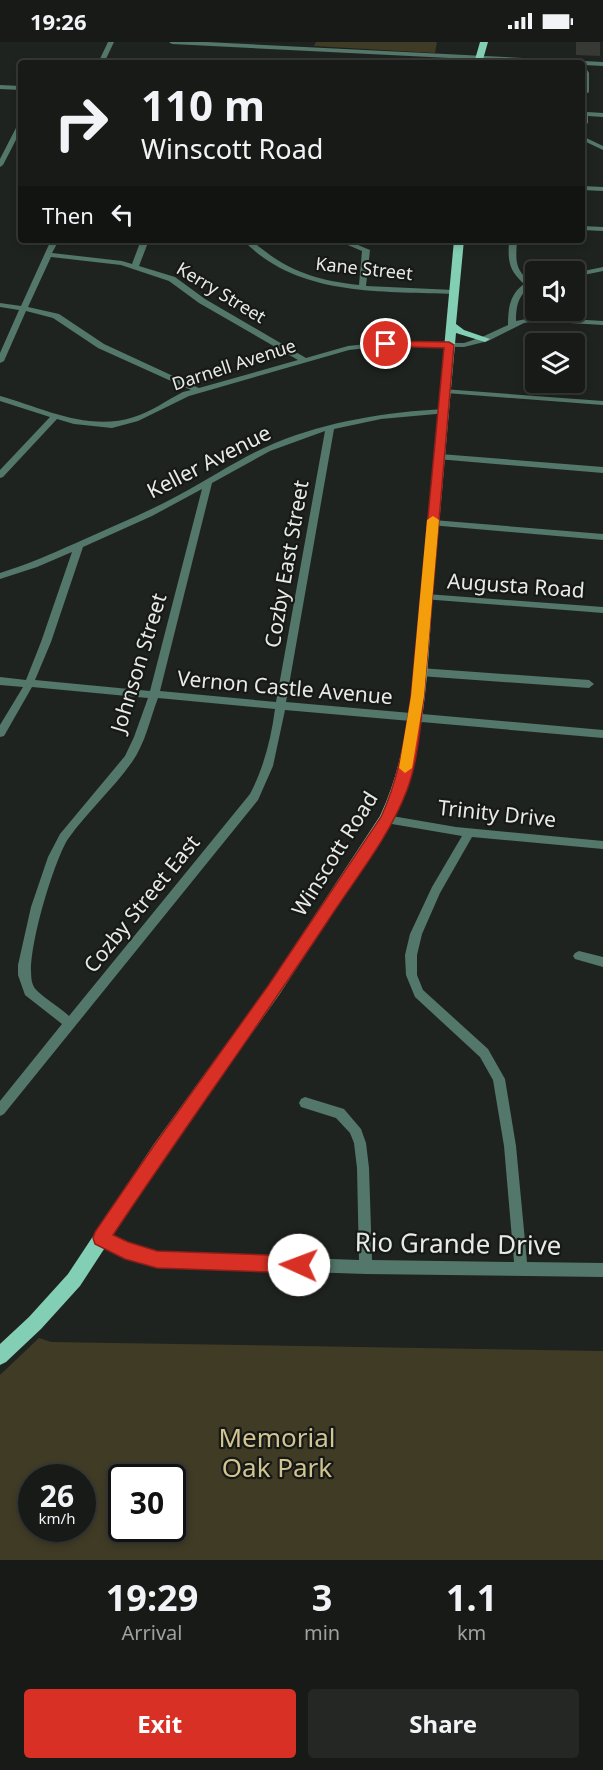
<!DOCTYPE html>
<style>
:root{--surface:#171a17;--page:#242724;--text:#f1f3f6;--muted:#9ea1a1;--line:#363836;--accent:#d93025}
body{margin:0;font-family:"Noto Sans",sans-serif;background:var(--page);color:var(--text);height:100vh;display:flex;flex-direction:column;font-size:22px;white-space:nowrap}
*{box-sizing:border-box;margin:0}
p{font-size:20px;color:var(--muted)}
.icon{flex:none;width:33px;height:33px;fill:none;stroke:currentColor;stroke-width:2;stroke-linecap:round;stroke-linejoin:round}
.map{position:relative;height:1518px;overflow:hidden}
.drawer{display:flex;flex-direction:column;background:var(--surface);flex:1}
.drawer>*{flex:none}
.banner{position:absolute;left:18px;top:18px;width:567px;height:183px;border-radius:6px;box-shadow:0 3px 9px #0003,0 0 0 2px var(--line);background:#171a17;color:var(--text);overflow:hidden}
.controls{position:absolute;left:525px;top:219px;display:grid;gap:12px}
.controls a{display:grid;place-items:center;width:60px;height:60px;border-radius:6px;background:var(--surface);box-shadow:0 3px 9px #0003,0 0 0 2px var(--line);font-size:30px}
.speed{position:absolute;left:18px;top:1422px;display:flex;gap:12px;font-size:30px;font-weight:700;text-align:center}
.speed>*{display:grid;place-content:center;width:78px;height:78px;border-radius:50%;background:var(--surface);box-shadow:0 3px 9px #0003,0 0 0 2px var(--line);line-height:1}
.speed small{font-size:15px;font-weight:400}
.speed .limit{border:3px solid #111;border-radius:9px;background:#fff;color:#111}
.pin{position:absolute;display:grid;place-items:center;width:51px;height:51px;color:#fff;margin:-26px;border:3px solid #fff;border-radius:50%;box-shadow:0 2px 6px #0007}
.me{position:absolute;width:66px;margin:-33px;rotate:272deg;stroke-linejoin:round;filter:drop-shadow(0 0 4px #0008)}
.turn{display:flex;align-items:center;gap:21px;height:126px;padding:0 24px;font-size:27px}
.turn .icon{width:78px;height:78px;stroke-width:2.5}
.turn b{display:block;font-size:42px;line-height:51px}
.then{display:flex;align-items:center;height:57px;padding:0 24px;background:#0003;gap:12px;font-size:22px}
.eta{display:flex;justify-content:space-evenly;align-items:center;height:102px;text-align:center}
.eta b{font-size:36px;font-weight:700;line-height:42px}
.cta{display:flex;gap:12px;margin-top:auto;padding:12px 24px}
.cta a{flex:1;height:69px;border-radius:6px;background:var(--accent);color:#fff;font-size:24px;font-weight:700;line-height:69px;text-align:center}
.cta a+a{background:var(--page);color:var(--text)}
.status{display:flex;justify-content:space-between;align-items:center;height:42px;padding:0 30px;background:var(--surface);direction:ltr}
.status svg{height:16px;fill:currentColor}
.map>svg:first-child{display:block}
.green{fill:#403b25;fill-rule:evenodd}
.building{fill:#373934}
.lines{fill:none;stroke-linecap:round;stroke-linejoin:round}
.minor{fill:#54776b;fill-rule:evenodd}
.major{fill:#83cfb5;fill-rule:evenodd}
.route{fill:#d93025;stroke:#8d1f18;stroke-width:1.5}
.slow{fill:#f59e0b}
.labels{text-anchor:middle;stroke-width:4.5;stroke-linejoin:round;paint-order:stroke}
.far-street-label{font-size:18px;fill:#e8eae8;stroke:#161916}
.street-label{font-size:21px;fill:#e8eae8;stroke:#161916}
.near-street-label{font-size:26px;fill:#e8eae8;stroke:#161916}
.near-park-label{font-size:26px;fill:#d2c490;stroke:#161916}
</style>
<div class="status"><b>19:26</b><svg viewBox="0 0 49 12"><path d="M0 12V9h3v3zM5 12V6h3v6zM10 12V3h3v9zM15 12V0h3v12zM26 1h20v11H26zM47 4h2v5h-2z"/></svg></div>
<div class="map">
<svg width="603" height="1518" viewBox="0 0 603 1518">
<rect width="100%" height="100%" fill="#1f231f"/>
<!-- green -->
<path class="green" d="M316,0H437L435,11L314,4Z
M39,1296L51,1300L603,1309V1518H0V1333ZM32,1436H82V1486H32ZM122,1436H172V1486H122Z"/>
<!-- building -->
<path class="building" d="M576,0H600V14L576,13Z"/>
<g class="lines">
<!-- minor -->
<path class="minor" d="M108,0H114L104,21H98Z
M169,0H206L603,20V24L584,23L589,31V50L586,52L583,50L582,21H549L172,2Z
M0,43L21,44V48L0,47Z
M582,54L586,56L587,70L603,71V75L588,74V81L582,85Z
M21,80V88L3,123L0,125V117L18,82Z
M582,94L603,104V108L582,98Z
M582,144L603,145V149L582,148Z
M582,184L603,185V189L582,188Z
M51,198H59L52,211L122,219L132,222L141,198H149L139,224L175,235L205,257L306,316L348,304L385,300L464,301L482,295L508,283C508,266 510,252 524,242C508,227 508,219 509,198H517C516,217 514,226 529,239L536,237V242C519,250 516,262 516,279L536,275L603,279V283L536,279L524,281L488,299L464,305L385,304L349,308L189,354L138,379L112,386L74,382L57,377L3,435L0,436V428L50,375L0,359V354C43,366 88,390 134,375C151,370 167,358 183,350L191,348L98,306L53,276L26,269L4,319L0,321V311L19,268L0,265V261L21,264ZM51,215L121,223L169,239L199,261L298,318L199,346L104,302L59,272L28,265Z
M243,198H251C285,228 314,238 359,243L362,209L336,198H346L370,208L366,244L454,248L458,250L454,252C382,249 297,255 243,198Z
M603,225V229L574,235V231Z
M443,347L603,359V363L446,351H443Z
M444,367L448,369L447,371L381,377L334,387L286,660L603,688V696L285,668L273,724L258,758L4,1072L0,1074V1059L62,982L25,953L18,933V923L31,865L48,815L60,792L125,714L134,695L148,656L32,645L4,694L0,695V683L23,645L0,643V635L26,638L41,600L72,510L37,525L0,537V531C26,523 51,512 76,501C111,485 146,471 179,453C211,436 241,415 275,401C329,379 387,370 444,367ZM325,389L276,660L160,649L212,441L270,409ZM202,447L150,649L35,638L51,600L83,505L152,474ZM158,656L275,667C271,697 264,725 250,752L69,974C62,967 38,952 34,945C21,925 54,818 68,797C87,770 113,747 132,720C145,702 150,677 158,656Z
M440,412L603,425V431L437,417V413Z
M433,478L603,492V498L430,483V479Z
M426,552L603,565V571L423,557L421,555L423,553Z
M420,626L589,638L594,642L589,646L420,634L415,630Z
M386,773L456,785L603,799V807L472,795L440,851L422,892L417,913V933L423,948L488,1007L505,1037L516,1104L527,1220L603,1221V1235L366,1232L157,1225L125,1215L96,1201L94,1196L96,1191L101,1189L127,1202L157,1211L359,1218L357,1126L354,1101L350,1091L336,1076L301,1065L299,1061L301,1057L305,1055L344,1067L361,1087L366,1101L369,1126L372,1218L514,1220L504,1104L493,1038L480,1015L415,955L406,933L405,913L410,892L432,845L462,794L386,781L382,780L381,777L382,774Z
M579,909L603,915V925L575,917L573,914L575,911Z"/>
<!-- major -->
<path class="major" d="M480,0H488L482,21H474Z
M454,198H464L456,282L464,288L490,297L485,300L456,291C448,377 441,463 433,549C427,626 427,711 391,781L279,953L166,1112L80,1244L41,1287L6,1320L0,1323V1302L29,1275L68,1232L154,1102L269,943L380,774C398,736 405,696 412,654Z"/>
</g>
<!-- route -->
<path class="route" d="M386,299L449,300L454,303L424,654C420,685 418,719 407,748C389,796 354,838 327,880C257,986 183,1088 113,1193L128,1200L157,1209L299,1214L305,1217L307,1223L305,1229L299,1231L157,1226L125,1217L95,1202L93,1196L95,1190L155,1102L268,944L381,775C399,736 405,696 411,654L444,306L382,304V300Z"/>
<!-- slow -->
<path class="slow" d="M433,474L439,478L424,654L412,726L405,731L399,726L411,654L427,478Z"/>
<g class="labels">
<!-- far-street labels -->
<g class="far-street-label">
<text transform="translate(364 227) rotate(6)" y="6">Kane Street</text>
<text transform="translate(221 251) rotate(31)" y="6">Kerry Street</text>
<text transform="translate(234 323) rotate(-18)" y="6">Darnell Avenue</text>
</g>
<!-- street labels -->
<g class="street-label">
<text transform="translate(209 420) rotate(-27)" y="7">Keller Avenue</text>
<text transform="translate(287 522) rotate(-80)" y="7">Cozby East Street</text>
<text transform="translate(516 544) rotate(4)" y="7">Augusta Road</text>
<text transform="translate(139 621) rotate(-73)" y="7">Johnson Street</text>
<text transform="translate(285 646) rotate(5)" y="7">Vernon Castle Avenue</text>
<text transform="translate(497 772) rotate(6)" y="7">Trinity Drive</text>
<text transform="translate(335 812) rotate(-58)" y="7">Winscott Road</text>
<text transform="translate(142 862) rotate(-51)" y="7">Cozby Street East</text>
</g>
<!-- near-street labels -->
<g class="near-street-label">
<text transform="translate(458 1202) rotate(1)" y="9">Rio Grande Drive</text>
</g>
<!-- near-park labels -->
<g class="near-park-label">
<text x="277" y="1405">Memorial<tspan x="277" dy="30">Oak Park</tspan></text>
</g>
</g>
</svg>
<div class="controls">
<a><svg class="icon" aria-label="sound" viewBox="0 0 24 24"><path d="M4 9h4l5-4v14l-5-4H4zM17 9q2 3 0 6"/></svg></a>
<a><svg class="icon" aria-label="layers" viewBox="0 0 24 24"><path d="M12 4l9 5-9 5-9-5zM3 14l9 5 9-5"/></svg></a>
</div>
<div class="speed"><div>26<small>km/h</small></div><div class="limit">30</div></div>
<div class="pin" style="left:386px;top:302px;background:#d93025"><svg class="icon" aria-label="arrive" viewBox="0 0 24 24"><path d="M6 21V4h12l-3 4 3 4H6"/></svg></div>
<svg class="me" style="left:299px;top:1223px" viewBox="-20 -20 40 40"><circle r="19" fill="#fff"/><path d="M0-13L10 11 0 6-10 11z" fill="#d93025"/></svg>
<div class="banner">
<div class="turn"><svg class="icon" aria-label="right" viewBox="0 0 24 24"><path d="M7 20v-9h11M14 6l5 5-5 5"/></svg><div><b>110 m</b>Winscott Road</div></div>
<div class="then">Then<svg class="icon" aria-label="left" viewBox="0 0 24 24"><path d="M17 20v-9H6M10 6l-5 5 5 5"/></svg></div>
</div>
</div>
<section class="drawer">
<div class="eta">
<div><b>19:29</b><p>Arrival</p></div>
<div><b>3</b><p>min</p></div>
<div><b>1.1</b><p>km</p></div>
</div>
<div class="cta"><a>Exit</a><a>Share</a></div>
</section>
